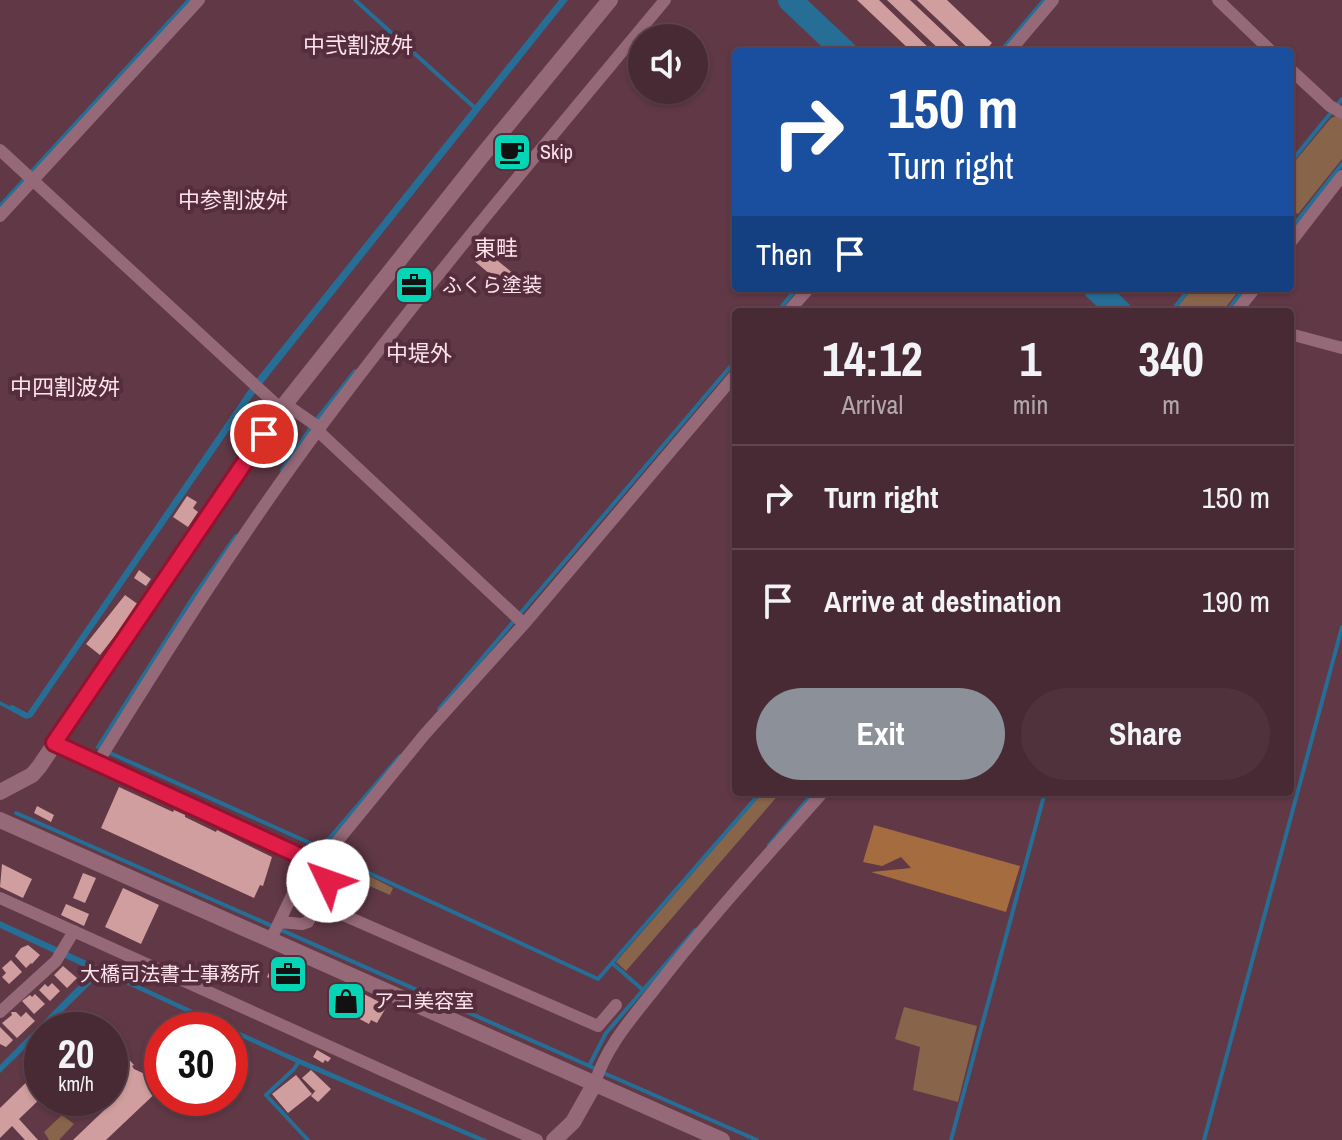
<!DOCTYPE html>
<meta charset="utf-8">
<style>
:root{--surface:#482a34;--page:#4f323c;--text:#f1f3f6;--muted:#b1a7ac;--line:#60464f;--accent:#8c9099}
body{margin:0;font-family:"Archivo Narrow","Noto Sans JP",sans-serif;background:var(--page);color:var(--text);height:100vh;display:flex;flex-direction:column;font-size:30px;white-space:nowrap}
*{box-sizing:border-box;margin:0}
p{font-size:26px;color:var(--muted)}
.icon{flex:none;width:44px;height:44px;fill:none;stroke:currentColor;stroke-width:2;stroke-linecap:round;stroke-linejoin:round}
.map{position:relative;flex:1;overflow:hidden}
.side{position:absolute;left:732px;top:308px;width:562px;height:488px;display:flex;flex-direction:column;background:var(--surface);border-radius:8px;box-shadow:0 2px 6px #0004,0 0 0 2px var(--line)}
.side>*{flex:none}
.top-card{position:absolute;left:732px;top:48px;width:562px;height:244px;border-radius:8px;box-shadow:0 2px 6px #0004,0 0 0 2px var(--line);background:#1a4fa0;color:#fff;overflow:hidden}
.tools{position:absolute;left:628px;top:24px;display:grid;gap:16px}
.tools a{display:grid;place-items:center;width:80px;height:80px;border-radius:50%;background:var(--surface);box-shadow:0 2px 6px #0004,0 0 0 2px var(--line);font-size:40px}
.speed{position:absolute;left:24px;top:1012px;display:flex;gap:16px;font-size:40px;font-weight:700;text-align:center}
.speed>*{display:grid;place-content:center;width:104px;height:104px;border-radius:50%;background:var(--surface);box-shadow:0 2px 6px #0004,0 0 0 2px var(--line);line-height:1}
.speed small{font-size:20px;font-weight:400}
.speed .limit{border:12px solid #d22;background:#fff;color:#111}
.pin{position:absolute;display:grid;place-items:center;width:68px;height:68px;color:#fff;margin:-34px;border:4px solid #fff;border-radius:50%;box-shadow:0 2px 8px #0007}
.me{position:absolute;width:88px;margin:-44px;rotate:312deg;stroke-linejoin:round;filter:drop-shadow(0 0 6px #0008)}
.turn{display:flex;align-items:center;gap:28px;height:168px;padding:0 24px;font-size:36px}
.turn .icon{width:104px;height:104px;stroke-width:2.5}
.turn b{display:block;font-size:56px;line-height:68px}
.then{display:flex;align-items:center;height:76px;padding:0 24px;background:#0003;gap:16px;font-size:30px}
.eta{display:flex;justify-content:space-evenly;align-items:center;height:136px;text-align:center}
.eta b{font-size:48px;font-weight:700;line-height:56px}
.cta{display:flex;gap:16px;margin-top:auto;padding:16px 24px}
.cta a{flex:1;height:92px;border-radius:48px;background:var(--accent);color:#fff;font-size:32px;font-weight:700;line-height:92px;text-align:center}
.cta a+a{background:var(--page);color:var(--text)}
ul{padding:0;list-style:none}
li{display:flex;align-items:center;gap:24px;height:104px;padding:0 24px;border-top:2px solid var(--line)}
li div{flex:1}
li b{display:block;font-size:30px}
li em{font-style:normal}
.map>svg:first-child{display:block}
.green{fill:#88644a}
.forest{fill:#a56c40}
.water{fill:#266e96}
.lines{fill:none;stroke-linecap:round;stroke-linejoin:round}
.stream{stroke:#266e96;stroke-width:4}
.river{stroke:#266e96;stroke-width:24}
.building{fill:#d19e9f}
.minor{stroke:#966978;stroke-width:12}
.tertiary{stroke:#966978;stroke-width:16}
.route-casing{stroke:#92132f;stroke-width:20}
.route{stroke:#e11d48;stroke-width:14}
.labels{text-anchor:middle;stroke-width:8;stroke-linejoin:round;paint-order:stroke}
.poi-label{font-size:20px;fill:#fee4ec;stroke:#552d3c;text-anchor:start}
.neighbourhood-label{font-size:22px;fill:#fee4ec;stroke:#552d3c}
</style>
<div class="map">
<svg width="1342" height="1140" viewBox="0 0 1342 1140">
<rect width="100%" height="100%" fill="#603846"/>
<!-- green -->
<path class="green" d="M1336,116L1342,119V159L1298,214L1290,210V167L1331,118Z
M1193,288H1241L1222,312L1202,310L1200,312H1173Z
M763,792H781L626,971L616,962Z
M331,857L393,888L390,895L331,869L327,862Z
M904,1007L977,1026L958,1102L913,1090L920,1047L895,1039Z
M62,1115L74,1124L59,1140H49L44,1132Z"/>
<!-- forest -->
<path class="forest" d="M874,825L1020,866L1006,912L871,872L911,868L901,857L882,866L863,862Z"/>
<!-- water -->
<path class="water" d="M559,0H568L255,393L32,717L26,719L0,705V701L26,715L254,382Z
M0,921L286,1053L488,1140H477L301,1065L102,973L0,1073V1065L93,971L0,928Z"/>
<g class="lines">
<!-- stream -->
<path class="stream" d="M355,0L475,108
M1000,52L1044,0
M1290,163L1342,99
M0,206L189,0
M1290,230L1342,164
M777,312L797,288
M1171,312L1190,288
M1226,312L1245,288
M282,470L317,419L355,371
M12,707L29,716
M439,709L736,360
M101,749L98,747L192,599L236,536
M110,753L321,848L332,856L598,979L761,792
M16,813L594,1068
M769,845L814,792
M321,848L400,756
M612,963L643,990
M299,1061L294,1069L266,1095L308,1140
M589,1066L606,1033L695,930
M606,1074L757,1140
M951,1140L1045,792
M1204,1140L1342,627"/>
<!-- river -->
<path class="river" d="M790,0L845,52
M1095,288L1120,312"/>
</g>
<!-- building -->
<path class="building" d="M857,0H879L933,52H912Z
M887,0H910L965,52H942Z
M917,0H947L992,43L984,52H972Z
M513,137L518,141L520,138L529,146L507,169L497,159Z
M482,248L514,274L504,286L472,259Z
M416,273L425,281L412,296L402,288Z
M187,496L197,502L193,508L198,512L188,527L173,517Z
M139,570L151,579L146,586L134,578Z
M125,595L139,605L100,655L86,644Z
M119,787L173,812L174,810L185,815V817L216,832L217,830L272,857L263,886L260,885L254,898L101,828Z
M37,806L54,815L51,822L34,813Z
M2,864L32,879L23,898L0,887Z
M83,873L96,878L85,903L73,898Z
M123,888L159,905L141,944L105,927Z
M66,904L89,914L84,926L61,915Z
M28,945L40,955L32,964L31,963L26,968L15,956L21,948Z
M11,960L22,972L9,984L2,977L6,973L2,968Z
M273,964L292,973L286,986L267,977Z
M63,966L77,978L67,988L54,975Z
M52,983L60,991L50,1001L39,990L45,984L48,987Z
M342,987L360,995L350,1014L333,1006Z
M35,994L45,1004L34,1014L22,1001L30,995L32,997Z
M364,994L387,1006L377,1023L371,1020L369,1024L352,1015Z
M11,1012H16L21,1017L26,1012L35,1021L17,1038L2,1023L12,1015Z
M0,1027L13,1040L6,1047L0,1044Z
M110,1039L134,1065L132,1066L134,1069L147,1075L162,1061V1087L106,1140H73L120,1095L113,1088L110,1090Z
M317,1050L331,1058L328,1062L325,1060L323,1063L313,1057Z
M42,1067V1097L19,1119L38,1140H25L12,1126L0,1138V1108Z
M311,1070L331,1089L318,1102L311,1096L317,1089L315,1091L302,1078Z
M296,1075L312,1094L288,1113L272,1094Z"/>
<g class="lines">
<!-- minor -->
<path class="minor" d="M1218,0L1272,52
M1009,52L1053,0
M1290,69L1330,106L1342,113
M0,150L281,409
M0,216L199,0
M1290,243L1342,176
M788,312L809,288
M1236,312L1255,288
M1290,334L1342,348
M285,404L320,428
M318,431L524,624
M54,743L322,867C335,884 317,906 308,922L302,924L280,922
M98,762C168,649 240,536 319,429C428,282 548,141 665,0
M318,865L425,734L524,624L736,374
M0,898L537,1140
M318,904L598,1026L616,1005
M271,939L309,860
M0,1012L56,961L74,931
M595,1083C606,1047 631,1019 654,990C707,921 766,857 823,792"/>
<!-- tertiary -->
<path class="tertiary" d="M0,792L32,775L39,767L285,404L485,152L610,0
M0,820L722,1140
M554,1140L573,1122L595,1083"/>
</g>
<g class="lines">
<!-- route casing -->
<g class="route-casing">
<path id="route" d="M264,434L54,743L309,860L322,867L328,881"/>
</g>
<!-- route -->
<use href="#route" class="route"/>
</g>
<!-- icons -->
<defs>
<g id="cafe-square" transform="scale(2)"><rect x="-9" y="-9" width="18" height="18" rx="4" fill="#03d5b6" stroke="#552d3c"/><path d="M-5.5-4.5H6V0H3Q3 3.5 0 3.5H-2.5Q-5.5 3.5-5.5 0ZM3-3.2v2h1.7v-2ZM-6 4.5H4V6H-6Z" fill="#111"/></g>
<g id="office-square" transform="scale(2)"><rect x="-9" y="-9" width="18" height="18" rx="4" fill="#03d5b6" stroke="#552d3c"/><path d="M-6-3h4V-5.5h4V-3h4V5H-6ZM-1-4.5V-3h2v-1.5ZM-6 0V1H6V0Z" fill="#111"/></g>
<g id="shop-square" transform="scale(2)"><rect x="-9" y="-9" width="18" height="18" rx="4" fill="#03d5b6" stroke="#552d3c"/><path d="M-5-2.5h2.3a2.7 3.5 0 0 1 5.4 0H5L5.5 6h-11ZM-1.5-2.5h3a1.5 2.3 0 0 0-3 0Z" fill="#111"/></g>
</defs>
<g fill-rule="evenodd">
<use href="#cafe-square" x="512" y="152"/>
<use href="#office-square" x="414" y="285"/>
<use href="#office-square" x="288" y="974"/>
<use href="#shop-square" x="346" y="1001"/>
</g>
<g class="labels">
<!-- poi labels -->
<g class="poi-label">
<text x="540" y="159">Skip</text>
<text x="442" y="292">ふくら塗装</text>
<text x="260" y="981" text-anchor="end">大橋司法書士事務所</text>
<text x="374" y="1008">アコ美容室</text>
</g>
<!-- neighbourhood labels -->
<g class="neighbourhood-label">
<text x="358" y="53">中弐割波舛</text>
<text x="233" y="208">中参割波舛</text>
<text x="496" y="256">東畦</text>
<text x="419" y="361">中堤外</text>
<text x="65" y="395">中四割波舛</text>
</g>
</g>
</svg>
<div class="tools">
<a><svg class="icon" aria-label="sound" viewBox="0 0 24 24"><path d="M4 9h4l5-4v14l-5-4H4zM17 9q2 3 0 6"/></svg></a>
</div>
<div class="speed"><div>20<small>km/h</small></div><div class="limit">30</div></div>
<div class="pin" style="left:264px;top:434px;background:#d93025"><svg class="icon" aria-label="arrive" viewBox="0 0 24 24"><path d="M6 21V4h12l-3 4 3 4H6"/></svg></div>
<svg class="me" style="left:328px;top:881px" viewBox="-20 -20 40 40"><circle r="19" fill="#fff"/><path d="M0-13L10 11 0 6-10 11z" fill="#e11d48"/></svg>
<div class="top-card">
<div class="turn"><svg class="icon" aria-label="right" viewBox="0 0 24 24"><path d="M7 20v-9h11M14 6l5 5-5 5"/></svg><div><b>150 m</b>Turn right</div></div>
<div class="then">Then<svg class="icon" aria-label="arrive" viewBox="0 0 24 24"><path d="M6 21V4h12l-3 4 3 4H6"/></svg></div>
</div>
<section class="side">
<div class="eta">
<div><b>14:12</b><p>Arrival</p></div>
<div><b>1</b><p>min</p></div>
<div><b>340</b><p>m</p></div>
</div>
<ul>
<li><svg class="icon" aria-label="right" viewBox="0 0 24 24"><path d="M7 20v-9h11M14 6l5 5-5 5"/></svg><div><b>Turn right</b></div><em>150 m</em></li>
<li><svg class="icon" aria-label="arrive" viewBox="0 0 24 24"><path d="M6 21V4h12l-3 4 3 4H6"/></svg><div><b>Arrive at destination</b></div><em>190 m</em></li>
</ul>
<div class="cta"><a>Exit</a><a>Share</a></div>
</section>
</div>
